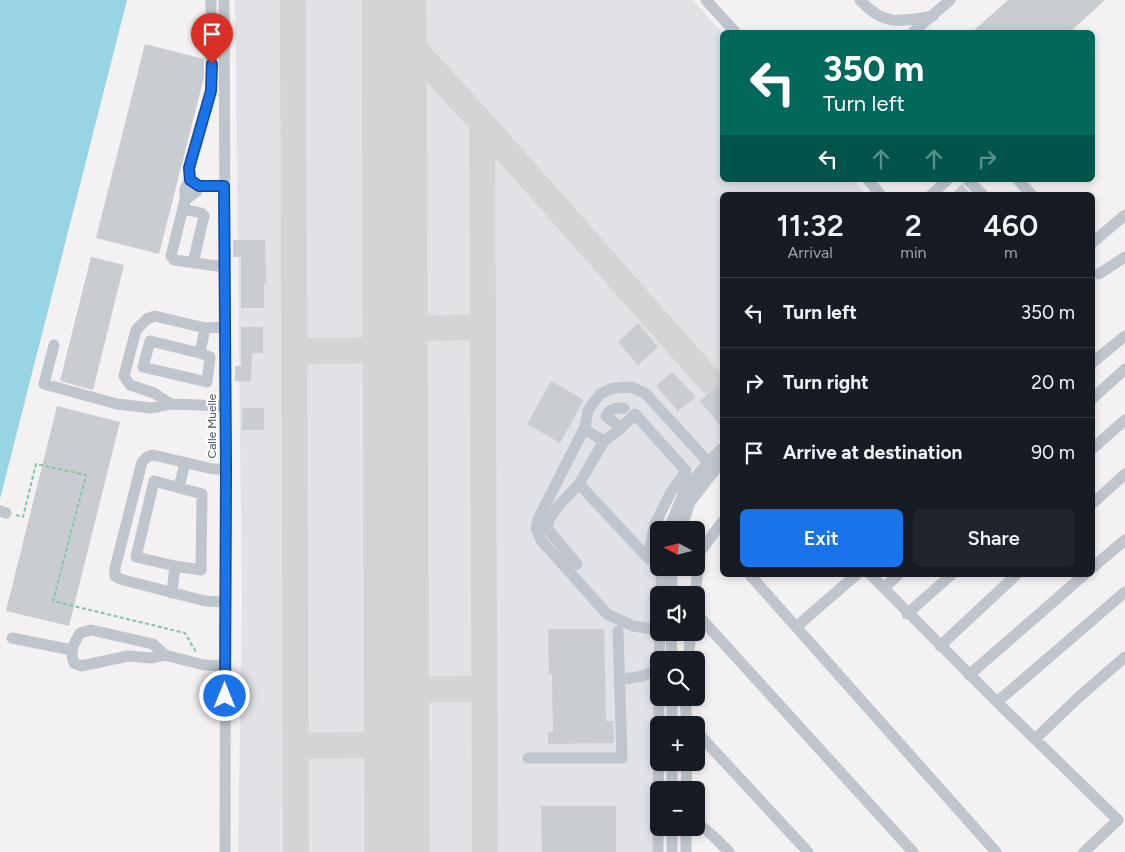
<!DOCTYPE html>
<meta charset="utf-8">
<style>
:root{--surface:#171b24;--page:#20242c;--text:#f1f3f6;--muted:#9ea1a6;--line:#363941;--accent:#1a73e8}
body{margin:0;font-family:Figtree,sans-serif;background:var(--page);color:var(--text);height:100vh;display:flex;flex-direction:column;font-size:19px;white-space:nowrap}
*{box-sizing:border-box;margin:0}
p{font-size:16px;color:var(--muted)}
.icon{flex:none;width:28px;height:28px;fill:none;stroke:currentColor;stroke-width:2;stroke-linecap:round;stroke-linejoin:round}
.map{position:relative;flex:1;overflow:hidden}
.drawer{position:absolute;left:720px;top:192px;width:375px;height:385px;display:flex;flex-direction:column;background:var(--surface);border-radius:8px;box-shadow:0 2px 8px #0003}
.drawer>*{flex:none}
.hud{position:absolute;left:720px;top:30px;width:375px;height:152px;border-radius:8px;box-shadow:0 2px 8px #0003;background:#00695c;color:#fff;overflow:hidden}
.needle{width:32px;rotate:277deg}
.controls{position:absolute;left:650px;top:521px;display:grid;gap:10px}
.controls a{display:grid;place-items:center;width:55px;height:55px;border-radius:8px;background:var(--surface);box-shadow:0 2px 8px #0003;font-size:25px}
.pin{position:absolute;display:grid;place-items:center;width:42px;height:42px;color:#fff;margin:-51px -21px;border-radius:50% 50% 50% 0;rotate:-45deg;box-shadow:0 0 5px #0007}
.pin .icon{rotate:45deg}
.me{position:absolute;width:55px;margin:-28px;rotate:0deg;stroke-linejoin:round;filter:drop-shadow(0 0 4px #0008)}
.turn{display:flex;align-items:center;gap:18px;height:105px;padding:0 20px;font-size:22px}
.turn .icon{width:65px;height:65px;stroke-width:2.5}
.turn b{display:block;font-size:35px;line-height:42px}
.lanes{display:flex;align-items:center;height:48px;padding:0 20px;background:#0003;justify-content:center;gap:25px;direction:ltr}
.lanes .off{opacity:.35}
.eta{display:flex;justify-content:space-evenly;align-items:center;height:85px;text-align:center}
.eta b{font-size:30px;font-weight:600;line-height:35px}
.primary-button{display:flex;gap:10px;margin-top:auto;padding:10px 20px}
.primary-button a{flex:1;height:58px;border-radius:8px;background:var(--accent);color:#fff;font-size:20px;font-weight:600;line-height:58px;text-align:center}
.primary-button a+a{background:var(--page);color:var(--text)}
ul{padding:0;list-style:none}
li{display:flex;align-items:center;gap:15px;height:70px;padding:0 20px;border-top:1px solid var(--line)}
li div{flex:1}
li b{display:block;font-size:19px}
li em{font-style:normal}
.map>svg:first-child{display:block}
.airport{fill:#e1e2e5}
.water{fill:#97d4e4}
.pier{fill:#f3f1f1}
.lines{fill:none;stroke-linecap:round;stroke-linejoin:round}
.taxiway{stroke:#d4d4d6;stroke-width:26}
.runway{stroke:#d4d4d6;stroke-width:65}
.building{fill:#c9ccd0}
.path{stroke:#80c7a4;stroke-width:2;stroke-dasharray:4 2.5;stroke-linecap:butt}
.minor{stroke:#bfc5cc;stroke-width:11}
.route-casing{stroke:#114b97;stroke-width:12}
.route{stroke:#1a73e8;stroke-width:9}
.labels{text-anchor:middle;stroke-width:4;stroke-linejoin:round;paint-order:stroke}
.street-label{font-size:12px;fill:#4b545d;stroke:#fff}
</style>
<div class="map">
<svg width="1125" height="852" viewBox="0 0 1125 852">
<rect width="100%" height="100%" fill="#f3f1f1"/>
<!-- airport -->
<path class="airport" d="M235,0H693L722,33V180H854L866,195H722V438L689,474L670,502L659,530L655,554V852H238L242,599Z"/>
<!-- water -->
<path class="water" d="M0,0H127L0,499Z"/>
<!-- pier -->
<path class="pier" d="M128,0L129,1L75,216L2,500L0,501Z"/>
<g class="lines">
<!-- taxiway -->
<path class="taxiway" d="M293,0L296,852
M394,27L482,123L712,383
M482,123L485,852
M395,329L483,327
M294,351L395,350
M397,690L484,689
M296,746L397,745"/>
<!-- runway -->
<path class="runway" d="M394,0L397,852"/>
</g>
<!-- building -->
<path class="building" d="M1008,0H1105L1070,32H972Z
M145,44L204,59V77L159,254L96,238Z
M962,184L972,195H951Z
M233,240H265L266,283H264V308H241V257H233Z
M91,257L124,265L93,390L60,381Z
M638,323L658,347L638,365L618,342Z
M241,327H263V353H252L251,382L235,381V366H241Z
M672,372L696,397L678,411L656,386Z
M551,381L584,400L560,443L527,424Z
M722,382V428L700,401Z
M57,406L120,422L69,626L6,611Z
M242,408H264V430H242Z
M548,629H604L606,721H613L614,743L548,744V732H553L552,674H549Z
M541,806H616V852H542Z"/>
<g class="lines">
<!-- path -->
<path class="path" d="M16,515L23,517L36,464L86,475L53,601L185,633L196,652"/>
<!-- minor -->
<path class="minor" d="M211,0V91L189,168L190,180L199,186H224
M224,0L226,469L225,852
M706,0L735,32
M860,0C884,27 901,21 933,16
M913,32L950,0
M190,180L185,189V200L197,191L199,186
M868,180L881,195
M968,180L983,195
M1018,180L1032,195
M931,195L947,180
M185,200L171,256L174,260L225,267
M183,209L201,213L204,216L193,263
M1092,243L1125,215
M1099,274L1125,257
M225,327L205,328L155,316L147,319L136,330L124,376L130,385L154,393L171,404L226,406
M54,345L44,384L117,404L151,408L171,404
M200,353L210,357L207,382L143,367L150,341L200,353L205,328
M1092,363L1125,336
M1092,399L1125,369
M621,428L606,416C611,408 615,408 624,408
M604,441L620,429L635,414L686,471L671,492L655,524L648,558
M1092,449L1125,420
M579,484L648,558
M179,487L185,463
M1092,504L1125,474
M0,511L6,513
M668,530L685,490L708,462L722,448
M681,530L690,502L722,461
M577,564L550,532L547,527L549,520L558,506L579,484L604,441L584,429
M1092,568L1125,540
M750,575L996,852
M871,575L997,702L1118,820L1084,852
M884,588L898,575
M172,593L175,566L201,570L202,494L154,481L136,557L175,566
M661,595V568
M672,595V568
M695,595L700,552L722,522
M225,602L205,601L120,579L115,576V568L142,462L147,457L153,455L213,469H226
M696,613L913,852
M907,614L951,575
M796,627L856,575
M659,630L633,626L607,614L541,540L536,529L538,519L585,427L588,410L600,394L613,388L631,387L646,394L708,462
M671,632L672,660
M12,638L72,650
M940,646L1016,575
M165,655L153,644L91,630L80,633C74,643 69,652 74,663L81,666L128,656L151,658L165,655L204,665L225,666
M659,660L660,632
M688,660L691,632
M969,675L1084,575
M619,680L642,676L659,669
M672,698V725
M685,698L687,725
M997,702L1125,592
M696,731L808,852
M1035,739L1080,696L1125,657
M528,758H622L618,631
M672,790V762
M686,790L687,762
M696,821L713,836L729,852
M686,828V852
M658,852L659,690
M672,852V828"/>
</g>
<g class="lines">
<!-- route casing -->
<g class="route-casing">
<path id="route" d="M212,64L211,91L189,168L190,180L199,186H224L226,469L225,696"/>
</g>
<!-- route -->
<use href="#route" class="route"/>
</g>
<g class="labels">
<!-- street labels -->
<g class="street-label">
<text transform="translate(212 426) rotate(-90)" y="4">Calle Muelle</text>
</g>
</g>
</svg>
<div class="controls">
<a><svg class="needle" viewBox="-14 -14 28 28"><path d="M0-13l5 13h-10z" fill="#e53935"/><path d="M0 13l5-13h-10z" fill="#9ea1a6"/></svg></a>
<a><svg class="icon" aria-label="sound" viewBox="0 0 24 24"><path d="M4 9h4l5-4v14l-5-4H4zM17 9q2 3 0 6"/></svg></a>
<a><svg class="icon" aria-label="search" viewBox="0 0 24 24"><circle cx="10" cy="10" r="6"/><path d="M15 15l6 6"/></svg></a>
<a>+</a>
<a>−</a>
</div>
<div class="pin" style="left:212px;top:64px;background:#d93025"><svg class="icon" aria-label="arrive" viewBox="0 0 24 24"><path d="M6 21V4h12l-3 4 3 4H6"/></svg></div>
<svg class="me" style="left:225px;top:696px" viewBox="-20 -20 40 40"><circle r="17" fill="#1a73e8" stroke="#fff" stroke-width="3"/><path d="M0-11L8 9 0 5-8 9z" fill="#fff"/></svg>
<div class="hud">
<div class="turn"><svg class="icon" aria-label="left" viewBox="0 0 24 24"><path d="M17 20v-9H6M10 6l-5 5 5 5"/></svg><div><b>350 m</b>Turn left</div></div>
<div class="lanes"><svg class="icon" aria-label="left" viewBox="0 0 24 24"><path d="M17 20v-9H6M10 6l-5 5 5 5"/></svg><svg class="icon off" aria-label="ahead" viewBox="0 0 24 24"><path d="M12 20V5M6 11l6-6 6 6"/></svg><svg class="icon off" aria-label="ahead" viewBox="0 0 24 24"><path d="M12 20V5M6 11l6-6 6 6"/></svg><svg class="icon off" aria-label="right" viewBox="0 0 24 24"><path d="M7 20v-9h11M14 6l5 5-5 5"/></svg></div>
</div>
<section class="drawer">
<div class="eta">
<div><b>11:32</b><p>Arrival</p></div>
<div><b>2</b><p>min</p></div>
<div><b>460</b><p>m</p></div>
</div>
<ul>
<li><svg class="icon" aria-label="left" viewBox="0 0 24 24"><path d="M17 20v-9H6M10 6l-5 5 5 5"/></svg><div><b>Turn left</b></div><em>350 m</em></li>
<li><svg class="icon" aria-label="right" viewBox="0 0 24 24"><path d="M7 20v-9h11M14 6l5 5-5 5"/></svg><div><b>Turn right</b></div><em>20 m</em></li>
<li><svg class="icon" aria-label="arrive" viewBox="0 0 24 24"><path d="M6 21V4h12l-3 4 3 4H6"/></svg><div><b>Arrive at destination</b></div><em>90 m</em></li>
</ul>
<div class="primary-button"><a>Exit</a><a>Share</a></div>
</section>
</div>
